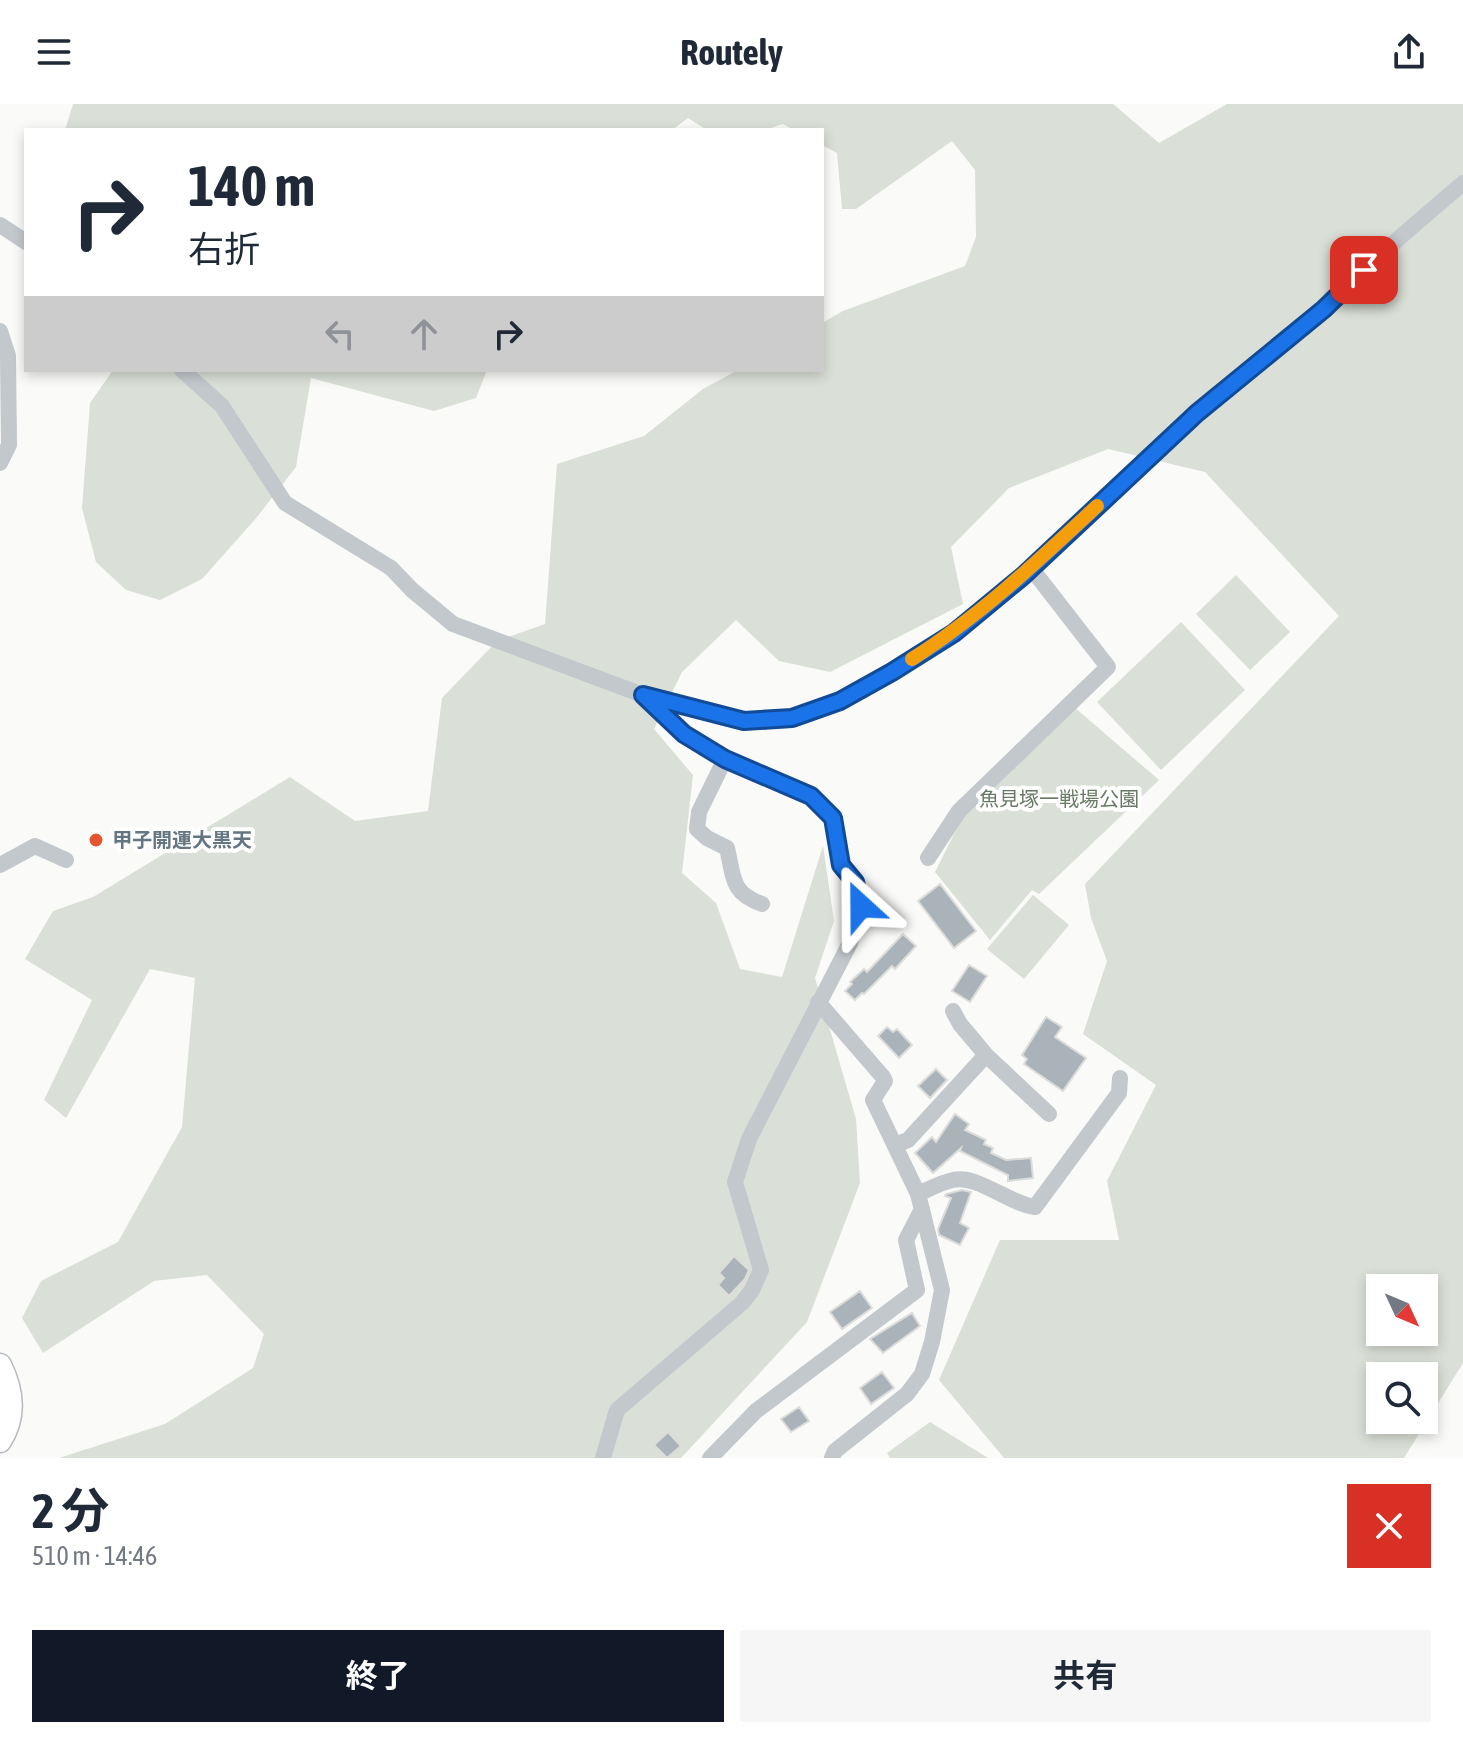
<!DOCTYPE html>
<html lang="ja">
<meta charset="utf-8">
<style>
:root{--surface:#fff;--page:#f6f6f7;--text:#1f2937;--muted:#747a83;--accent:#111827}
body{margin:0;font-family:"Asap Condensed","Noto Sans JP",sans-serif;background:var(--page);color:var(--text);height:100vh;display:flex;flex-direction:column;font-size:30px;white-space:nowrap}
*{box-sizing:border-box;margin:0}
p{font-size:26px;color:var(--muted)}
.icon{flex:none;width:44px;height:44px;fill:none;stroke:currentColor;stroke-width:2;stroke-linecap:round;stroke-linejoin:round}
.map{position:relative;height:1354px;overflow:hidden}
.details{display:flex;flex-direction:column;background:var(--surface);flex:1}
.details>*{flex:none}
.top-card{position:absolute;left:24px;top:24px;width:800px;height:244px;border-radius:0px;box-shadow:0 4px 12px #0003;background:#fff;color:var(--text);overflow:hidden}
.needle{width:52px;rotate:134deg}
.fabs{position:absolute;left:1366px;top:1170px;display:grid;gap:16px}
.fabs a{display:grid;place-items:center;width:72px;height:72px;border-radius:0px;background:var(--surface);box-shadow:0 4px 12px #0003;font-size:40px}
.pin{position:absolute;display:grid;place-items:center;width:68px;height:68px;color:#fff;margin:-34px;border-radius:16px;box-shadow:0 4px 12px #0006}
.me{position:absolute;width:88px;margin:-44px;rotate:336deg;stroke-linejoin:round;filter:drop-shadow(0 0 6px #0008)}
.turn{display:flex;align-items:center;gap:28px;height:168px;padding:0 32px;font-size:36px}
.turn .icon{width:104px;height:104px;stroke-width:2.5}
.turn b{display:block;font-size:56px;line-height:68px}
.lanes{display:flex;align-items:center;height:76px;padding:0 32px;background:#0003;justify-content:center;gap:40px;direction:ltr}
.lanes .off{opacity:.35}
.round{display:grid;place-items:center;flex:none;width:84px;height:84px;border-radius:0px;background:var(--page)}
.summary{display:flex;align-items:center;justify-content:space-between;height:136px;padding:0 32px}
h1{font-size:48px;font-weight:700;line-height:60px}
.button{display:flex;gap:16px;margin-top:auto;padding:16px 32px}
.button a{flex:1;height:92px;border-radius:0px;background:var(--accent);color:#fff;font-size:32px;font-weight:700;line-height:92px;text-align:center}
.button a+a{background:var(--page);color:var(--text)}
header{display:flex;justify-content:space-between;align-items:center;height:104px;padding:0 32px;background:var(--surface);font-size:36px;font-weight:700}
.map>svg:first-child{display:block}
.green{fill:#dadfd7;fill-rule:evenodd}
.building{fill:#aab3b9;stroke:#dcdcda;stroke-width:2}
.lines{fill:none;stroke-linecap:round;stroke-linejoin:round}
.major-casing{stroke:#b5babe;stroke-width:25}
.minor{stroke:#c3c8cc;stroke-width:16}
.major{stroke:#fff;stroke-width:22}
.route-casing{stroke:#114b97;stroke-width:20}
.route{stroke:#1a73e8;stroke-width:14}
.slow{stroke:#f59e0b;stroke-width:14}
.poi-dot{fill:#e4572e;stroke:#fff;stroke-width:3}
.labels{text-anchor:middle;stroke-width:8;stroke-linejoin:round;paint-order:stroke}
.park-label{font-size:20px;fill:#687a64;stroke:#fff}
.poi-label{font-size:20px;font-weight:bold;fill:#657683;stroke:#fff;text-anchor:start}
</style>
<header><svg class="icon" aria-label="menu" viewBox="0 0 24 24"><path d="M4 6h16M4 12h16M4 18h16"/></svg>Routely<svg class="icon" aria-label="share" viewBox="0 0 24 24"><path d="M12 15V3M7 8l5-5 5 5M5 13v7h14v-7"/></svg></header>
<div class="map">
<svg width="1463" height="1354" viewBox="0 0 1463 1354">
<rect width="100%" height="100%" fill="#fafaf8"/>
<!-- green -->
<path class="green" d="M73,0H1113L1159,39L1227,0H1463V1259L1404,1354H1004L939,1276L1000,1136H1119L1107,1077L1156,981L1083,930L1107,857L1091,814L1085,780L1339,512L1205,368L1108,345L1009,384L951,443L963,500L830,568L779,557L736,516L682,568L654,625L693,671L682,769L716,799L740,865L782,873L823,742L834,817L815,874L856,1015L860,1079L807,1218L681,1354H59L165,1320L253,1264L264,1230L207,1171L154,1177L43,1249L22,1214L41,1177L118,1138L182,1023L195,874L150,865L66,1014L44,996L92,896L25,855L53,807L93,793L290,673L355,717L428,707L442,594L497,537L545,520L557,360L644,332L703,285L738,266H822V219L843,207L965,162L976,133L975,66L952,37L856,105H842L837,49L822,41V26H794L783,20L765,26H707L688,14L672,26H65ZM1380,1184H1424V1228H1380ZM1380,1272H1424V1316H1380Z
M113,266H487L476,294L434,307L311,274L296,363L257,413L202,475L160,496L126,486L96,458L82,404L90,299Z
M1236,471L1290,528L1250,566L1196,510Z
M1181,518L1245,586L1161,666L1097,598Z
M1074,603L1159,676L1039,790L1032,786L990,836L935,768L963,712Z
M1033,791L1069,821L1024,875L987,845Z
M930,1318L988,1354H890L887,1349Z"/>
<!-- building -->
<path class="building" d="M940,780L976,827L954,844L918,797Z
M903,830L916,842L895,865L892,862L864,890L862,889L855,896L845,887L852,880L850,878L864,865L867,868Z
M969,861L987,872L970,898L952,887Z
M1046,913L1062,923L1055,933L1086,954L1063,987L1024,960L1027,955L1022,951Z
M887,923L893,928L897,925L912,941L899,954L878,932Z
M936,965L947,976L930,994L918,982Z
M955,1010L969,1020L965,1026L986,1036L984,1040L993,1044L991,1049L1006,1056L1031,1054L1033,1074L1008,1077V1071L960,1047L961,1044L933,1069L915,1049L932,1033L936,1038Z
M962,1086L971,1088L960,1119L969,1124L960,1141L939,1131L938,1125L951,1094L945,1092L946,1090Z
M734,1152L749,1166L745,1175L729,1192L718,1181L724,1174L719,1169Z
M860,1187L872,1204L842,1225L830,1208Z
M912,1209L920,1222L883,1249L870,1235Z
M882,1268L894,1284L871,1300L860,1284Z
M799,1303L809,1317L791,1328L781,1315Z
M668,1328L681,1342L667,1354L654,1341Z"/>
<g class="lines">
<!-- major casing -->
<g class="major-casing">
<path id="major" d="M0,1261C13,1287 16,1312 0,1337"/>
</g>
<!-- minor -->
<path class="minor" d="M0,121L26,138
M0,227L8,252L9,341L0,359
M182,266L222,302L285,399L391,464L412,486L453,520L643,591L744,617L792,614L840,597L892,568L954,529L1023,472L1197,309L1324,205L1384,147L1463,79
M725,655L699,708L697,725L707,734L727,744C734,774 731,789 762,800
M928,754L959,707L1108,563L1031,464
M0,761L35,742L66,756
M818,898L883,973L885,977L873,996L918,1090L942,1186L932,1238L922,1270L907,1290L835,1347L832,1354
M953,907L960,920L986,951
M895,1041L908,1036L986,951L1049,1010
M918,1090C929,1085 942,1078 953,1076C977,1070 1009,1100 1035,1103L1119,989L1120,974
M603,1354L617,1306L742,1199L752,1186L761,1166L735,1078L749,1035L850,839L861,802L855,778L841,761L833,714L811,692L725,655L684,630L644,592
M710,1354L756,1307L917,1186L906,1136L922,1105"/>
<!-- major -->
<use href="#major" class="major"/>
</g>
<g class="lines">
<!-- route casing -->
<g class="route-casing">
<path id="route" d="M861,802L855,778L841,761L833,714L811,692L725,655L684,630L643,591L744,617L792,614L840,597L892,568L954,529L1023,472L1197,309L1324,205L1364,166"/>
</g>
<!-- route -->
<use href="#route" class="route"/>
<!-- slow -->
<path class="slow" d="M912,555C980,512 1038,457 1097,402"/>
</g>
<!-- markers -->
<circle class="poi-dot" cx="96" cy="736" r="8"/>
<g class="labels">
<!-- park labels -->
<g class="park-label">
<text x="1059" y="702">魚見塚一戦場公園</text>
</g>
<!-- poi labels -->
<g class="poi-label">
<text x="112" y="743">甲子開運大黒天</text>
</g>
</g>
</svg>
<div class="fabs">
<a><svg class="needle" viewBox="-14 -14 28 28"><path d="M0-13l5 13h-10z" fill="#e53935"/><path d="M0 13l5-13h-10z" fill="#747a83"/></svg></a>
<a><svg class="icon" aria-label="search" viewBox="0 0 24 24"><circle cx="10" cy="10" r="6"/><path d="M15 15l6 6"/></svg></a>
</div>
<div class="pin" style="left:1364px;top:166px;background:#d93025"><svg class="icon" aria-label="arrive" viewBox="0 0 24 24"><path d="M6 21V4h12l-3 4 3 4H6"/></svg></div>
<svg class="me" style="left:861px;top:802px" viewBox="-20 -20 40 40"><path d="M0-17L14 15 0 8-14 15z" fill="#1a73e8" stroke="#fff" stroke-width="4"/></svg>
<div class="top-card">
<div class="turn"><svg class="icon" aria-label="right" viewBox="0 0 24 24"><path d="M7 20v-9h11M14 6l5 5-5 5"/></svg><div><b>140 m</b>右折</div></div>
<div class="lanes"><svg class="icon off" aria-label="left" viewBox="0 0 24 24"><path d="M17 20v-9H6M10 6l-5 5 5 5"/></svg><svg class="icon off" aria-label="ahead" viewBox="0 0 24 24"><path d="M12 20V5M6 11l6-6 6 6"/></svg><svg class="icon" aria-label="right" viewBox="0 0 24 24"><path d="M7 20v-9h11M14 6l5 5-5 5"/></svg></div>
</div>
</div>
<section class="details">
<div class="summary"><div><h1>2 分</h1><p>510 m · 14:46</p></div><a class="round" style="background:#d93025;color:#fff"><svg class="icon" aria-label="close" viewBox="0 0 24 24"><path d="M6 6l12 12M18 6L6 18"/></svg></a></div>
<div class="button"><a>終了</a><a>共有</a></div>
</section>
